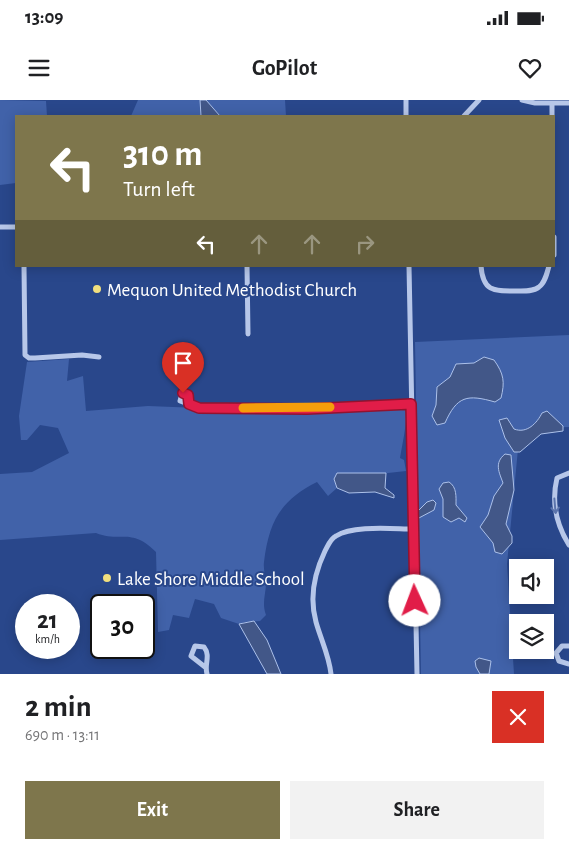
<!DOCTYPE html>
<meta charset="utf-8">
<style>
:root{--surface:#fff;--page:#f2f2f2;--text:#202124;--muted:#757577;--accent:#7e764c}
body{margin:0;font-family:"Alegreya Sans",sans-serif;background:var(--page);color:var(--text);height:100vh;display:flex;flex-direction:column;font-size:19px;white-space:nowrap}
*{box-sizing:border-box;margin:0}
p{font-size:16px;color:var(--muted)}
.icon{flex:none;width:28px;height:28px;fill:none;stroke:currentColor;stroke-width:2;stroke-linecap:round;stroke-linejoin:round}
.map{position:relative;height:574px;overflow:hidden}
.side{display:flex;flex-direction:column;background:var(--surface);flex:1}
.side>*{flex:none}
.top-card{position:absolute;left:15px;top:15px;width:540px;height:152px;border-radius:0px;box-shadow:0 2px 12px #0003;background:#7e764c;color:#fff;overflow:hidden}
.fabs{position:absolute;left:509px;top:459px;display:grid;gap:10px}
.fabs a{display:grid;place-items:center;width:45px;height:45px;border-radius:0px;background:var(--surface);box-shadow:0 2px 12px #0003;font-size:25px}
.speed{position:absolute;left:15px;top:494px;display:flex;gap:10px;font-size:25px;font-weight:700;text-align:center}
.speed>*{display:grid;place-content:center;width:65px;height:65px;border-radius:50%;background:var(--surface);box-shadow:0 2px 12px #0003;line-height:1}
.speed small{font-size:12px;font-weight:400}
.speed .limit{border:2px solid #111;border-radius:8px;background:#fff;color:#111}
.pin{position:absolute;display:grid;place-items:center;width:42px;height:42px;color:#fff;margin:-51px -21px;border-radius:50% 50% 50% 0;rotate:-45deg;box-shadow:0 0 5px #0007}
.pin .icon{rotate:45deg}
.me{position:absolute;width:55px;margin:-28px;rotate:358deg;stroke-linejoin:round;filter:drop-shadow(0 0 4px #0008)}
.turn{display:flex;align-items:center;gap:18px;height:105px;padding:0 25px;font-size:22px}
.turn .icon{width:65px;height:65px;stroke-width:2.5}
.turn b{display:block;font-size:35px;line-height:42px}
.lanes{display:flex;align-items:center;height:48px;padding:0 25px;background:#0003;justify-content:center;gap:25px;direction:ltr}
.lanes .off{opacity:.35}
.round{display:grid;place-items:center;flex:none;width:52px;height:52px;border-radius:0px;background:var(--page)}
.headline{display:flex;align-items:center;justify-content:space-between;height:85px;padding:0 25px}
h1{font-size:30px;font-weight:600;line-height:38px}
.action{display:flex;gap:10px;margin-top:auto;padding:10px 25px}
.action a{flex:1;height:58px;border-radius:0px;background:var(--accent);color:#fff;font-size:20px;font-weight:600;line-height:58px;text-align:center}
.action a+a{background:var(--page);color:var(--text)}
.status{display:flex;justify-content:space-between;align-items:center;height:35px;padding:0 25px;background:var(--surface);direction:ltr}
.status svg{height:14px;fill:currentColor}
header{display:flex;justify-content:space-between;align-items:center;height:65px;padding:0 25px;background:var(--surface);font-size:22px;font-weight:600}
.map>svg:first-child{display:block}
.green{fill:#4162a9}
.water{fill:#425788;stroke:#acc1ea}
.lines{fill:none;stroke-linecap:round;stroke-linejoin:round}
.minor{stroke:#b7c7e9;stroke-width:5}
.oneway{stroke:#5b74ac}
.route-casing{stroke:#92132f;stroke-width:12}
.route{stroke:#e11d48;stroke-width:9}
.slow{stroke:#f59e0b;stroke-width:9}
.poi-dot{fill:#f1df7e;stroke:#29478b;stroke-width:2}
.labels{text-anchor:middle;stroke-width:4;stroke-linejoin:round;paint-order:stroke}
.poi-label{font-size:19px;fill:#fff;stroke:#29478b;text-anchor:start}
</style>
<div class="status"><b>13:09</b><svg viewBox="0 0 49 12"><path d="M0 12V9h3v3zM5 12V6h3v6zM10 12V3h3v9zM15 12V0h3v12zM26 1h20v11H26zM47 4h2v5h-2z"/></svg></div>
<header><svg class="icon" aria-label="menu" viewBox="0 0 24 24"><path d="M4 6h16M4 12h16M4 18h16"/></svg>GoPilot<svg class="icon" aria-label="heart" viewBox="0 0 24 24"><path d="M12 20l-8-8c-3-5 5-10 8-4 3-6 11-1 8 4z"/></svg></header>
<div class="map">
<svg width="569" height="574" viewBox="0 0 569 574">
<rect width="100%" height="100%" fill="#29478b"/>
<!-- green -->
<path class="green" d="M0,0L46,1L47,16H16V83L0,85Z
M138,0H200L201,16H131Z
M206,0H285L286,16H220Z
M569,235V327L546,328L518,349L507,464L514,574H421L415,242Z
M69,259L67,281L83,276L86,311L148,306L277,311L406,307C407,325 403,340 400,358L404,360L406,371L334,379L337,388L328,396L317,382C281,400 269,421 264,462C263,470 266,477 266,485C265,497 262,504 266,515L260,521L245,522L239,524L221,518L214,504L195,499L189,518L173,515L169,530L158,532L156,452C131,427 121,443 96,433L0,440V374L32,372L69,353L58,328L40,325L27,340H21L19,316L27,262Z"/>
<!-- water -->
<path class="water" d="M200,0H206L220,16H201Z
M484,257L494,260C504,274 505,282 501,298L495,302C467,294 457,296 445,323L437,325L432,316L436,305L437,287L450,277L456,264L474,263Z
M547,311L563,326V331L541,334L520,352H514L505,338L499,320L507,318L514,329C527,334 537,323 542,313Z
M505,354L511,355L514,390L506,424L512,436V443L502,454L495,452L493,443L480,427L488,415L494,396L503,383C499,372 494,363 505,354Z
M337,373H386L385,388L394,395V398L375,392L349,393L337,388L334,379Z
M449,382C457,387 456,397 456,405L467,418L465,422L459,418L451,422L443,417V399L439,389L443,383Z
M433,400L436,403L434,410L417,419V412L427,402Z
M254,521L267,540L281,574H267L239,524Z
M479,558L491,561L489,574H480L476,567L475,561Z"/>
<g class="lines">
<!-- minor -->
<path class="minor" d="M406,0V16
M522,0L535,3H569
M552,4V16
M464,16L479,0
M0,127H16
M554,137V155
M24,166L25,255L29,258H35L82,255L99,257
M247,166L248,234
M409,166L417,574
M481,166C483,192 494,191 516,191C523,191 533,192 539,187C545,183 547,173 549,166
M189,304L187,294H182L180,301L199,308L307,309L411,304
M569,373L557,378C551,403 556,424 569,445
M569,546H562L556,553L559,561L569,564
M205,567L191,556L195,546L204,547C211,556 204,564 207,574
M331,574C329,555 321,540 316,522C309,497 314,474 325,451C328,446 330,439 336,436C353,425 393,429 413,429"/>
</g>
<!-- one-way arrows -->
<defs><path id="oneway-shaft" d="M-6 0H5M1.5-3L5.5 0L1.5 3" fill="none" stroke-width="1.6" stroke-linecap="round" stroke-linejoin="round" transform="scale(1.25)"/></defs>
<use class="oneway" href="#oneway-shaft" transform="translate(555 406) rotate(85)"/>
<g class="lines">
<!-- route casing -->
<g class="route-casing">
<path id="route" d="M183,293L188,295L189,304L199,308L307,309L411,304L415,501"/>
</g>
<!-- route -->
<use href="#route" class="route"/>
<!-- slow -->
<path class="slow" d="M243,308L330,307"/>
</g>
<!-- markers -->
<g class="poi-dot">
<circle cx="97" cy="189" r="5"/>
<circle cx="107" cy="478" r="5"/>
</g>
<g class="labels">
<!-- poi labels -->
<g class="poi-label">
<text x="107" y="196">Mequon United Methodist Church</text>
<text x="117" y="485">Lake Shore Middle School</text>
</g>
</g>
</svg>
<div class="fabs">
<a><svg class="icon" aria-label="sound" viewBox="0 0 24 24"><path d="M4 9h4l5-4v14l-5-4H4zM17 9q2 3 0 6"/></svg></a>
<a><svg class="icon" aria-label="layers" viewBox="0 0 24 24"><path d="M12 4l9 5-9 5-9-5zM3 14l9 5 9-5"/></svg></a>
</div>
<div class="speed"><div>21<small>km/h</small></div><div class="limit">30</div></div>
<div class="pin" style="left:183px;top:293px;background:#d93025"><svg class="icon" aria-label="arrive" viewBox="0 0 24 24"><path d="M6 21V4h12l-3 4 3 4H6"/></svg></div>
<svg class="me" style="left:415px;top:501px" viewBox="-20 -20 40 40"><circle r="19" fill="#fff"/><path d="M0-13L10 11 0 6-10 11z" fill="#e11d48"/></svg>
<div class="top-card">
<div class="turn"><svg class="icon" aria-label="left" viewBox="0 0 24 24"><path d="M17 20v-9H6M10 6l-5 5 5 5"/></svg><div><b>310 m</b>Turn left</div></div>
<div class="lanes"><svg class="icon" aria-label="left" viewBox="0 0 24 24"><path d="M17 20v-9H6M10 6l-5 5 5 5"/></svg><svg class="icon off" aria-label="ahead" viewBox="0 0 24 24"><path d="M12 20V5M6 11l6-6 6 6"/></svg><svg class="icon off" aria-label="ahead" viewBox="0 0 24 24"><path d="M12 20V5M6 11l6-6 6 6"/></svg><svg class="icon off" aria-label="right" viewBox="0 0 24 24"><path d="M7 20v-9h11M14 6l5 5-5 5"/></svg></div>
</div>
</div>
<section class="side">
<div class="headline"><div><h1>2 min</h1><p>690 m · 13:11</p></div><a class="round" style="background:#d93025;color:#fff"><svg class="icon" aria-label="close" viewBox="0 0 24 24"><path d="M6 6l12 12M18 6L6 18"/></svg></a></div>
<div class="action"><a>Exit</a><a>Share</a></div>
</section>
